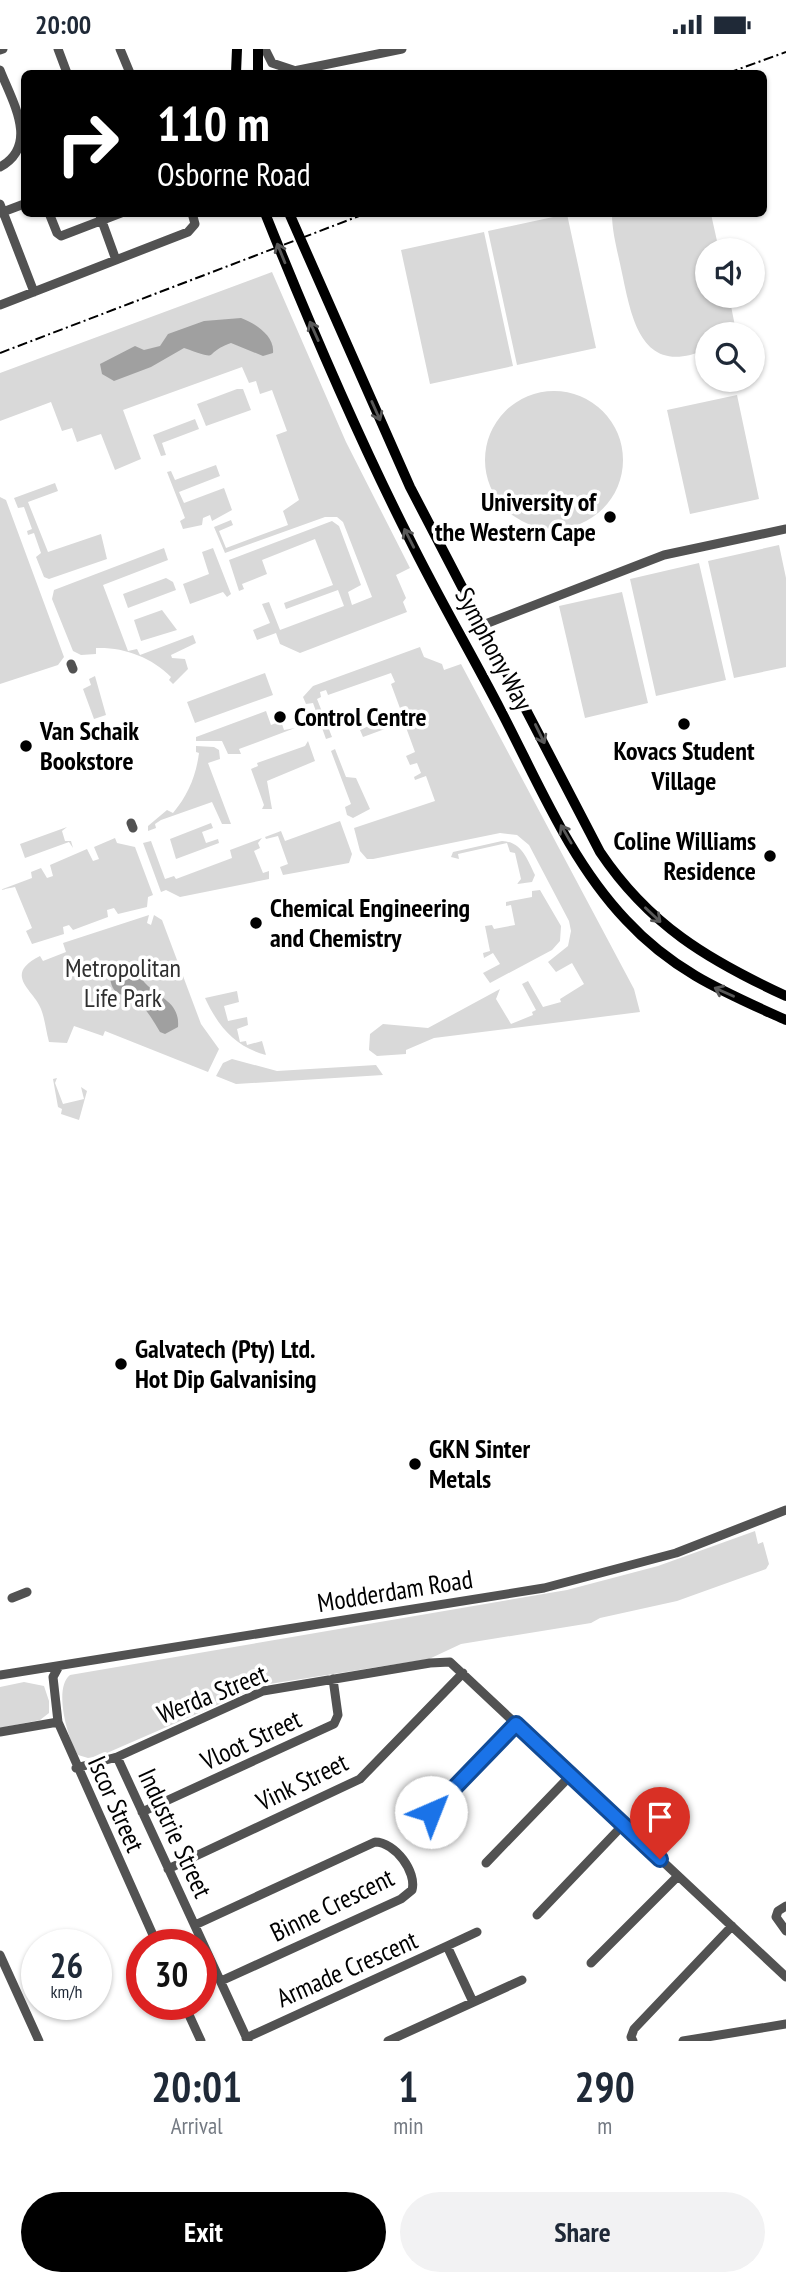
<!DOCTYPE html>
<style>
:root{--surface:#fff;--page:#f2f2f3;--text:#1f2937;--muted:#747a83;--accent:#000}
body{margin:0;font-family:"PT Sans Narrow",sans-serif;background:var(--page);color:var(--text);height:100vh;display:flex;flex-direction:column;font-size:26px;white-space:nowrap}
*{box-sizing:border-box;margin:0}
p{font-size:23px;color:var(--muted)}
.icon{flex:none;width:38px;height:38px;fill:none;stroke:currentColor;stroke-width:2;stroke-linecap:round;stroke-linejoin:round}
.map{position:relative;height:1992px;overflow:hidden}
.details{display:flex;flex-direction:column;background:var(--surface);flex:1}
.details>*{flex:none}
.guide{position:absolute;left:21px;top:21px;width:746px;height:147px;border-radius:10px;box-shadow:0 2px 5px #0004;background:#000;color:#fff;overflow:hidden}
.fabs{position:absolute;left:695px;top:189px;display:grid;gap:14px}
.fabs a{display:grid;place-items:center;width:70px;height:70px;border-radius:50%;background:var(--surface);box-shadow:0 2px 5px #0004;font-size:35px}
.speed{position:absolute;left:21px;top:1880px;display:flex;gap:14px;font-size:35px;font-weight:700;text-align:center}
.speed>*{display:grid;place-content:center;width:91px;height:91px;border-radius:50%;background:var(--surface);box-shadow:0 2px 5px #0004;line-height:1}
.speed small{font-size:18px;font-weight:400}
.speed .limit{border:10px solid #d22;background:#fff;color:#111}
.pin{position:absolute;display:grid;place-items:center;width:60px;height:60px;color:#fff;margin:-72px -30px;border-radius:50% 50% 50% 0;rotate:-45deg;box-shadow:0 0 7px #0007}
.pin .icon{rotate:45deg}
.me{position:absolute;width:77px;margin:-38px;rotate:44deg;stroke-linejoin:round;filter:drop-shadow(0 0 5px #0008)}
.turn{display:flex;align-items:center;gap:24px;height:147px;padding:0 21px;font-size:32px}
.turn .icon{width:91px;height:91px;stroke-width:2.5}
.turn b{display:block;font-size:49px;line-height:60px}
.eta{display:flex;justify-content:space-evenly;align-items:center;height:119px;text-align:center}
.eta b{font-size:42px;font-weight:700;line-height:49px}
.primary-button{display:flex;gap:14px;margin-top:auto;padding:14px 21px}
.primary-button a{flex:1;height:80px;border-radius:42px;background:var(--accent);color:#fff;font-size:28px;font-weight:700;line-height:80px;text-align:center}
.primary-button a+a{background:var(--page);color:var(--text)}
.status{display:flex;justify-content:space-between;align-items:center;height:49px;padding:0 35px;background:var(--surface);direction:ltr}
.status svg{height:19px;fill:currentColor}
.map>svg:first-child{display:block}
.green{fill:#d9d9d9}
.water{fill:#a0a0a0}
.lines{fill:none;stroke-linecap:round;stroke-linejoin:round}
.minor{stroke:#525252;stroke-width:9}
.major{stroke:#000;stroke-width:10}
.rail{stroke:#000;stroke-width:2;stroke-dasharray:10 3.5 2 3.5;stroke-linecap:butt}
.oneway{stroke:#595959}
.route-casing{stroke:#114b97;stroke-width:18}
.route{stroke:#1a73e8;stroke-width:12}
.poi-dot{fill:#000;stroke:#fff;stroke-width:2.5}
.labels{text-anchor:middle;stroke-width:7;stroke-linejoin:round;paint-order:stroke}
.poi-label{font-size:26px;font-weight:bold;fill:#000;stroke:#fff;text-anchor:start}
.street-label{font-size:26px;fill:#000;stroke:#fff}
.park-label{font-size:26px;fill:#303030;stroke:#fff}
</style>
<div class="status"><b>20:00</b><svg viewBox="0 0 49 12"><path d="M0 12V9h3v3zM5 12V6h3v6zM10 12V3h3v9zM15 12V0h3v12zM26 1h20v11H26zM47 4h2v5h-2z"/></svg></div>
<div class="map">
<svg width="786" height="1992" viewBox="0 0 786 1992">
<rect width="100%" height="100%" fill="#fff"/>
<!-- green -->
<path class="green" d="M567,165L596,299L517,316L488,182Z
M612,165H711L719,201H707V247H729L735,277L726,285H707V300C642,329 632,271 622,224C618,204 612,184 612,165Z
M484,183L513,317L430,335L401,201Z
M272,223L346,393L410,519L396,526L406,549L403,553L407,563L300,604L280,595L276,584L257,591L253,581L270,574L262,555L269,553L280,581L344,557L338,541L286,560L284,554L333,536L315,490L262,511L267,525L242,535L244,540L239,542L229,511L332,472L339,477L361,536L348,543L352,556L372,548L343,473L337,468H325L225,504L214,478L231,471L233,476L219,482L226,499L288,476L283,462L299,451L276,386L287,382L272,341L260,345L256,332L249,334L242,318L123,361L141,410L115,421L101,385L77,393L72,379L62,382L51,353L0,372V324Z
M237,340H243L251,361L206,377L197,355Z
M485 411a69 69 0 1 1 138 0a69 69 0 1 1-138 0Z
M737,346L759,450L690,465L667,361Z
M195,370L199,380L162,394L166,406L161,407L153,386Z
M216,416L220,427L179,443L184,454L224,439L232,461L212,472L210,466L203,469L202,476L183,480L180,472L185,469L167,423L171,422L175,431Z
M55,434L58,442L28,453L48,503L101,485L107,510L49,530L44,528L36,508L41,504L34,484L28,486L27,482L32,480L24,458L18,459L14,449Z
M0,448L6,451L64,608L58,616L0,635Z
M779,496L786,529V618L734,629L708,512Z
M164,499L168,511L103,536L128,602L137,600L140,606L193,586L196,594L171,606L172,609L185,610L188,620L173,635L169,631L171,628C151,608 124,598 96,599V605L81,606L73,602L52,550L54,541Z
M213,499L231,545L227,548L223,543L190,555L183,535L209,525L202,503Z
M699,514L726,631L656,647L630,530Z
M166,529L173,533L176,541L128,559L123,545Z
M622,543L648,654L585,669L559,557Z
M162,561L177,581L141,592L134,571Z
M420,598L424,608L442,615L444,621L461,615L634,940L640,963L434,989L406,1001V1005L377,1007L369,1001L370,985L383,975L428,979L500,940L496,950L511,975L533,966L532,963L536,961L522,935L528,932L543,958L561,953L560,950L584,935L572,914L556,923L548,913L568,897L571,882L569,872L529,796L517,786L500,784L373,810H367L360,802L354,779L435,752L426,727L415,731L414,728L421,724L417,714L410,716L406,707L415,703L404,673L363,688L360,681L401,662L391,635L395,633L391,624L328,646L326,641L320,643L321,648L317,650L332,688L326,690L313,654L306,655L303,648L313,637Z
M265,624L273,646L195,674L187,653Z
M95,627L106,666L94,670L83,640L91,636L89,630Z
M266,662L271,676L281,672L284,681L295,679L239,700L241,705H228L222,692H196V688Z
M308,692L315,712L267,732L272,760H262L264,756L251,720L258,717L257,714L305,697Z
M196,697L214,698L219,701L220,710L208,714L231,775H222L212,753L161,771L155,775L156,779L148,782V777L167,761L173,764C188,746 196,727 199,704L196,703Z
M335,700L346,728L356,729L370,760L353,769L347,766L345,758L351,755L331,702Z
M340,772L352,805L349,814L283,826L280,818L288,815L278,787L266,790L265,788L281,782L285,792Z
M211,774L213,779L202,783L206,794L218,790L219,794L176,810L170,790Z
M67,778L62,782L65,792H71L73,799L69,793L25,809L20,795Z
M115,789L117,794L135,798L153,846L148,848L147,858L118,865L114,859L107,861L108,868L73,881L69,876L63,878L64,885L32,895L26,882L32,879L15,838L0,841L32,829L31,823L41,819L47,829L53,827L50,816L87,800L93,812L99,810L94,798Z
M262,789L258,794L260,799L254,802L263,824L269,822V830L180,848L166,841L161,843L143,794L151,792L165,830L174,827L176,830L232,809L230,801Z
M502,792C522,793 527,810 535,826L532,833L517,835L521,830L515,804L510,803L507,794L458,805L459,810L451,808L453,803Z
M540,841L561,877L560,892L552,901L490,934L483,924L500,915L493,904L484,909L483,904L490,902L485,877L492,876L494,880L515,876L511,856L506,857V853L532,848V842Z
M149,866L147,874L151,876L154,866L162,871L201,975L219,1000L208,1023L105,982L103,987L74,977L67,994L49,993C46,982 45,970 41,960C34,941 2,926 40,907L43,912L66,903L63,894Z
M237,942L239,953L224,957L228,972L247,968L248,976L237,980L240,993L246,992L247,996L262,992L266,1006C235,998 218,977 205,949Z
M232,1010L277,1022L376,1016L383,1026L236,1035L216,1027L223,1014Z
M57,1029L55,1034L63,1055L84,1050L81,1038L87,1042L79,1071L61,1065L62,1060L58,1058L53,1030Z
M755,1482L758,1495L763,1493L769,1515L766,1520L677,1552L600,1569L591,1574L461,1595L429,1610L263,1636L100,1707L88,1709L78,1706C68,1691 53,1639 70,1626L567,1541L658,1517Z
M24,1633L44,1637L49,1652V1664L40,1671L0,1679V1638Z"/>
<!-- water -->
<path class="water" d="M241,269C255,274 275,287 273,304L263,307L231,294C200,305 224,313 184,299L151,318L114,332L102,325L100,315L135,297L144,301L160,297L168,285L204,272Z
M131,917C139,920 139,927 145,934C160,950 180,953 178,978L165,985L160,983C154,973 148,962 139,954C125,943 113,950 110,929L118,919Z"/>
<g class="lines">
<!-- minor -->
<path class="minor" d="M58,0L67,24
M120,0L130,24
M265,0L272,14L293,21
M0,1L3,0
M0,21C12,52 40,96 0,118
M284,24L402,0
M0,155L34,243
M0,164L24,155
M49,164L57,184L61,187L121,164
M99,164L116,211
M0,256L188,183L195,175L192,164
M488,574L664,506L786,480
M71,615L73,620
M131,774L133,779
M12,1549L27,1543
M59,1617L53,1628L58,1673L157,1895
M0,1626L544,1539L676,1504L786,1461
M0,1683L58,1673
M117,1708L248,1992
M76,1719L117,1708L263,1642L430,1614L450,1613L786,1928
M142,1763L334,1675L338,1666L333,1630
M431,1763L516,1675
M486,1814L570,1727
M168,1820L360,1730L463,1624
M786,1857L778,1862L776,1868L786,1882
M537,1866L623,1776
M195,1876L375,1793C395,1793 417,1823 412,1841L401,1850L221,1932
M447,1897L477,1883
M0,1906L39,1992
M591,1914L678,1827
M184,1955L201,1992
M246,1989L447,1897L473,1953
M388,1992L522,1931
M633,1992L631,1988L634,1980L732,1877
M683,1992L786,1975"/>
<!-- major -->
<path class="major" d="M236,24L237,0
M258,24V0
M265,164C309,274 356,384 409,489C438,548 471,604 501,662C538,733 570,812 626,871C673,922 724,943 786,971
M289,164L410,438L600,803C649,876 708,911 786,947"/>
<!-- rail -->
<path class="rail" d="M728,24L786,3
M0,304L367,164"/>
</g>
<!-- one-way arrows -->
<defs><path id="oneway-shaft" d="M-6 0H5M1.5-3L5.5 0L1.5 3" fill="none" stroke-width="1.6" stroke-linecap="round" stroke-linejoin="round" transform="scale(1.75)"/></defs>
<g class="oneway">
<use href="#oneway-shaft" transform="translate(281 204) rotate(-112)"/>
<use href="#oneway-shaft" transform="translate(314 282) rotate(-114)"/>
<use href="#oneway-shaft" transform="translate(376 362) rotate(66)"/>
<use href="#oneway-shaft" transform="translate(409 489) rotate(-117)"/>
<use href="#oneway-shaft" transform="translate(540 685) rotate(64)"/>
<use href="#oneway-shaft" transform="translate(566 785) rotate(-120)"/>
<use href="#oneway-shaft" transform="translate(653 866) rotate(43)"/>
<use href="#oneway-shaft" transform="translate(724 943) rotate(-156)"/>
</g>
<g class="lines">
<!-- route casing -->
<g class="route-casing">
<path id="route" d="M431,1763L516,1675L660,1810"/>
</g>
<!-- route -->
<use href="#route" class="route"/>
</g>
<!-- markers -->
<g class="poi-dot">
<circle cx="610" cy="468" r="7"/>
<circle cx="280" cy="668" r="7"/>
<circle cx="684" cy="675" r="7"/>
<circle cx="26" cy="697" r="7"/>
<circle cx="770" cy="807" r="7"/>
<circle cx="256" cy="874" r="7"/>
<circle cx="121" cy="1315" r="7"/>
<circle cx="415" cy="1415" r="7"/>
</g>
<g class="labels">
<!-- poi labels -->
<g class="poi-label">
<text x="596" y="462" text-anchor="end">University of<tspan x="596" dy="30">the Western Cape</tspan></text>
<text x="294" y="677">Control Centre</text>
<text x="40" y="691">Van Schaik<tspan x="40" dy="30">Bookstore</tspan></text>
<text x="684" y="711" text-anchor="middle">Kovacs Student<tspan x="684" dy="30">Village</tspan></text>
<text x="756" y="801" text-anchor="end">Coline Williams<tspan x="756" dy="30">Residence</tspan></text>
<text x="270" y="868">Chemical Engineering<tspan x="270" dy="30">and Chemistry</tspan></text>
<text x="135" y="1309">Galvatech (Pty) Ltd.<tspan x="135" dy="30">Hot Dip Galvanising</tspan></text>
<text x="429" y="1409">GKN Sinter<tspan x="429" dy="30">Metals</tspan></text>
</g>
<!-- street labels -->
<g class="street-label">
<text transform="translate(494 600) rotate(62)" y="9">Symphony Way</text>
<text transform="translate(395 1542) rotate(-9)" y="9">Modderdam Road</text>
<text transform="translate(212 1645) rotate(-22)" y="9">Werda Street</text>
<text transform="translate(251 1691) rotate(-25)" y="9">Vloot Street</text>
<text transform="translate(302 1733) rotate(-26)" y="9">Vink Street</text>
<text transform="translate(116 1755) rotate(66)" y="9">Iscor Street</text>
<text transform="translate(175 1784) rotate(65)" y="9">Industrie Street</text>
<text transform="translate(332 1856) rotate(-26)" y="9">Binne Crescent</text>
<text transform="translate(347 1920) rotate(-24)" y="9">Armade Crescent</text>
</g>
<!-- park labels -->
<g class="park-label">
<text x="123" y="928">Metropolitan<tspan x="123" dy="30">Life Park</tspan></text>
</g>
</g>
</svg>
<div class="fabs">
<a><svg class="icon" aria-label="sound" viewBox="0 0 24 24"><path d="M4 9h4l5-4v14l-5-4H4zM17 9q2 3 0 6"/></svg></a>
<a><svg class="icon" aria-label="search" viewBox="0 0 24 24"><circle cx="10" cy="10" r="6"/><path d="M15 15l6 6"/></svg></a>
</div>
<div class="speed"><div>26<small>km/h</small></div><div class="limit">30</div></div>
<div class="pin" style="left:660px;top:1810px;background:#d93025"><svg class="icon" aria-label="arrive" viewBox="0 0 24 24"><path d="M6 21V4h12l-3 4 3 4H6"/></svg></div>
<svg class="me" style="left:431px;top:1763px" viewBox="-20 -20 40 40"><circle r="19" fill="#fff"/><path d="M0-13L10 11 0 6-10 11z" fill="#1a73e8"/></svg>
<div class="guide">
<div class="turn"><svg class="icon" aria-label="right" viewBox="0 0 24 24"><path d="M7 20v-9h11M14 6l5 5-5 5"/></svg><div><b>110 m</b>Osborne Road</div></div>
</div>
</div>
<section class="details">
<div class="eta">
<div><b>20:01</b><p>Arrival</p></div>
<div><b>1</b><p>min</p></div>
<div><b>290</b><p>m</p></div>
</div>
<div class="primary-button"><a>Exit</a><a>Share</a></div>
</section>
